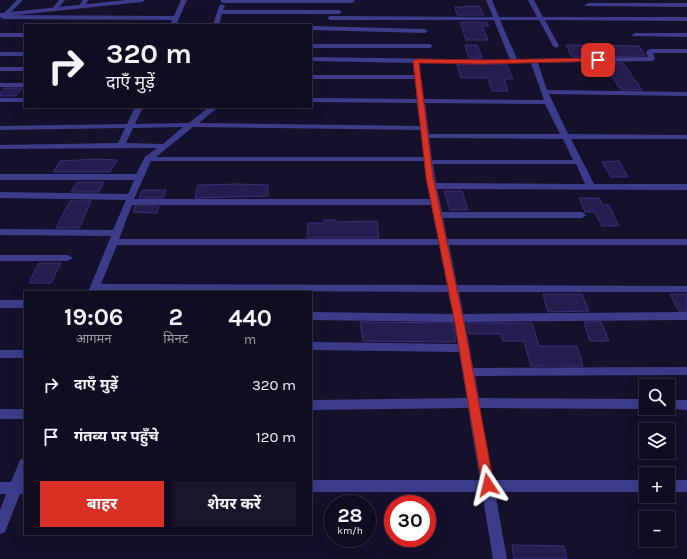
<!DOCTYPE html>
<html lang="hi">
<meta charset="utf-8">
<style>
:root{--surface:#100d21;--page:#19162a;--text:#f1f3f6;--muted:#9c9ca5;--line:#302d3f;--accent:#d93025}
body{margin:0;font-family:Karla,"Noto Sans Devanagari",sans-serif;background:var(--page);color:var(--text);height:100vh;display:flex;flex-direction:column;font-size:15px;white-space:nowrap}
*{box-sizing:border-box;margin:0}
p{font-size:13px;color:var(--muted)}
.icon{flex:none;width:22px;height:22px;fill:none;stroke:currentColor;stroke-width:2;stroke-linecap:round;stroke-linejoin:round}
.map{position:relative;flex:1;overflow:hidden}
.drawer{position:absolute;left:24px;top:291px;width:288px;height:244px;display:flex;flex-direction:column;background:var(--surface);border-radius:0px;box-shadow:0 4px 16px #0002,0 0 0 1px var(--line)}
.drawer>*{flex:none}
.guide{position:absolute;left:24px;top:24px;width:288px;height:84px;border-radius:0px;box-shadow:0 4px 16px #0002,0 0 0 1px var(--line);background:#100d21;color:var(--text);overflow:hidden}
.fabs{position:absolute;left:639px;top:379px;display:grid;gap:8px}
.fabs a{display:grid;place-items:center;width:36px;height:36px;border-radius:0px;background:var(--surface);box-shadow:0 4px 16px #0002,0 0 0 1px var(--line);font-size:20px}
.speed{position:absolute;left:324px;top:495px;display:flex;gap:8px;font-size:20px;font-weight:700;text-align:center}
.speed>*{display:grid;place-content:center;width:52px;height:52px;border-radius:50%;background:var(--surface);box-shadow:0 4px 16px #0002,0 0 0 1px var(--line);line-height:1}
.speed small{font-size:10px;font-weight:400}
.speed .limit{border:6px solid #d22;background:#fff;color:#111}
.pin{position:absolute;display:grid;place-items:center;width:34px;height:34px;color:#fff;margin:-17px;border-radius:8px;box-shadow:0 2px 6px #0006}
.me{position:absolute;width:44px;margin:-22px;rotate:350deg;stroke-linejoin:round;filter:drop-shadow(0 0 3px #0008)}
.turn{display:flex;align-items:center;gap:14px;height:84px;padding:0 16px;font-size:18px}
.turn .icon{width:52px;height:52px;stroke-width:2.5}
.turn b{display:block;font-size:28px;line-height:34px}
.eta{display:flex;justify-content:space-evenly;align-items:center;height:68px;text-align:center}
.eta b{font-size:24px;font-weight:700;line-height:28px}
.primary-button{display:flex;gap:8px;margin-top:auto;padding:8px 16px}
.primary-button a{flex:1;height:46px;border-radius:0px;background:var(--accent);color:#fff;font-size:16px;font-weight:700;line-height:46px;text-align:center}
.primary-button a+a{background:var(--page);color:var(--text)}
ul{padding:0;list-style:none}
li{display:flex;align-items:center;gap:12px;height:52px;padding:0 16px}
li div{flex:1}
li b{display:block;font-size:15px}
li em{font-style:normal}
.map>svg:first-child{display:block}
.building{fill:#251d4d;stroke:#3b2f79}
.lines{fill:none;stroke-linecap:round;stroke-linejoin:round}
.minor{fill:#3d3c8b;fill-rule:evenodd}
.tertiary{fill:#3d3c8b;fill-rule:evenodd}
.route{fill:#d93025;stroke:#8d1f18}
</style>
<div class="map">
<svg width="687" height="559" viewBox="0 0 687 559">
<rect width="100%" height="100%" fill="#15112c"/>
<!-- building -->
<path class="building" d="M465,6H479L484,15H457L455,7H465Z
M460,22H486L489,26H482L488,40H466Z
M465,45H477L482,58H469Z
M566,45L639,46L645,56L572,57Z
M603,63H623L642,90H621Z
M457,64H506L513,79H504L508,91H492L488,78H461Z
M4,88H22L16,96H0V93Z
M98,159L117,160L110,172H53L60,161Z
M619,161L628,177H611L602,162Z
M77,182H104L99,192H71Z
M239,184L268,185V196L195,198L198,185Z
M142,190H166L163,198H139Z
M444,191H462L468,210H450Z
M579,198H599L602,205H609L619,226H602L595,212H585Z
M70,201H91L79,228H56Z
M135,206H159L157,213L133,212Z
M324,220H335V222L377,221L379,238H307L308,223H324Z
M39,263H61L51,283H29Z
M543,294H582L589,311L548,312Z
M670,294H687V311H679Z
M360,322L453,323L456,342L363,341Z
M584,322H601L609,341H590Z
M467,323H532L539,346H577L583,366H531L524,341H503L501,334H469Z
M512,545L564,546L567,559H514Z"/>
<g class="lines">
<!-- minor -->
<path class="minor" d="M59,0H65L56,11H52L51,10Z
M83,0H89L83,8H79L78,7Z
M181,0H187L176,25H170L172,20L3,19L0,17L3,15L174,16Z
M221,0H354L355,1L352,3H223L221,2Z
M486,0H492L499,17H537L528,0H534L543,17H687V21L545,20L559,46L556,48L553,46L539,20H500L517,59L648,57L646,52L650,49H687V53H653L655,59L652,61L538,63L547,90L687,92V96L549,94L568,134L687,135V139H571L594,184H687V190L437,189L442,212H582L586,215L582,218H443L447,239H687V245H449L457,285L687,286V292H459L463,314L687,312V320L465,322L473,368L687,367V375L475,376L479,398L646,399V408H648L646,409L480,408L493,480H646V492H495L507,559H493L482,492H311V480H480L468,408L311,410V400L467,398L459,352L311,350V342L458,344L454,322L311,320V312L453,314L448,292L99,290L98,292H88L111,236L0,235V229L113,230L126,200L0,198V192L128,194L134,180H0V174H136L145,157L157,148L0,149V145L118,143L125,128L0,130V126L127,124L135,107H143L135,124L189,123L209,107H218L199,123L420,126L417,103L311,102V98L417,99L415,79H311V75H414L413,63L311,61V57L510,60L494,20H330L327,18L330,16L493,17ZM419,63H531L544,100L424,99ZM425,103L545,104L560,134H429ZM183,127L163,144L126,143L133,128ZM193,127L421,130L424,157H156ZM429,138L563,139L573,160H432ZM151,161H424L427,186L430,199H134ZM433,164H576L585,184L436,183ZM132,205H431L438,239H119ZM117,245H439L447,285L101,284Z
M588,3H687V7L586,6L585,5Z
M222,4L225,6L223,10H339L342,12L339,14H222L219,25H213L219,6Z
M311,26L425,29L428,31L425,33L311,30Z
M0,33H25V37H0Z
M635,33H687V37L633,36L632,35Z
M311,44H430L433,46L430,48H311Z
M0,52H25V56H0Z
M0,67H25V71H0Z
M0,83H25V87H0Z
M0,98H25V102H0Z
M0,255H68L73,258L68,261H0Z
M0,300H25V308H0Z
M0,350H25V358H0Z
M668,400H687V410L664,408H668Z
M0,409H25V419H0Z
M25,458V494H20L5,532L0,534V510L6,494H0V482H11L20,460Z
M668,480H687V492H668Z"/>
<!-- tertiary -->
<path class="tertiary" d="M17,0H23L11,12L126,0H145L142,2L7,16L4,18L0,17V13H4Z"/>
</g>
<!-- route -->
<path class="route" d="M598,58L601,60L600,61L484,64L419,63L433,177L463,318L494,485L492,489L488,491L484,489L482,485L454,318L426,177L413,61L416,59L484,60Z"/>
</svg>
<div class="fabs">
<a><svg class="icon" aria-label="search" viewBox="0 0 24 24"><circle cx="10" cy="10" r="6"/><path d="M15 15l6 6"/></svg></a>
<a><svg class="icon" aria-label="layers" viewBox="0 0 24 24"><path d="M12 4l9 5-9 5-9-5zM3 14l9 5 9-5"/></svg></a>
<a>+</a>
<a>−</a>
</div>
<div class="speed"><div>28<small>km/h</small></div><div class="limit">30</div></div>
<div class="pin" style="left:598px;top:60px;background:#d93025"><svg class="icon" aria-label="arrive" viewBox="0 0 24 24"><path d="M6 21V4h12l-3 4 3 4H6"/></svg></div>
<svg class="me" style="left:488px;top:485px" viewBox="-20 -20 40 40"><path d="M0-17L14 15 0 8-14 15z" fill="#d93025" stroke="#fff" stroke-width="4"/></svg>
<div class="guide">
<div class="turn"><svg class="icon" aria-label="right" viewBox="0 0 24 24"><path d="M7 20v-9h11M14 6l5 5-5 5"/></svg><div><b>320 m</b>दाएँ मुड़ें</div></div>
</div>
<section class="drawer">
<div class="eta">
<div><b>19:06</b><p>आगमन</p></div>
<div><b>2</b><p>मिनट</p></div>
<div><b>440</b><p>m</p></div>
</div>
<ul>
<li><svg class="icon" aria-label="right" viewBox="0 0 24 24"><path d="M7 20v-9h11M14 6l5 5-5 5"/></svg><div><b>दाएँ मुड़ें</b></div><em>320 m</em></li>
<li><svg class="icon" aria-label="arrive" viewBox="0 0 24 24"><path d="M6 21V4h12l-3 4 3 4H6"/></svg><div><b>गंतव्य पर पहुँचे</b></div><em>120 m</em></li>
</ul>
<div class="primary-button"><a>बाहर</a><a>शेयर करें</a></div>
</section>
</div>
